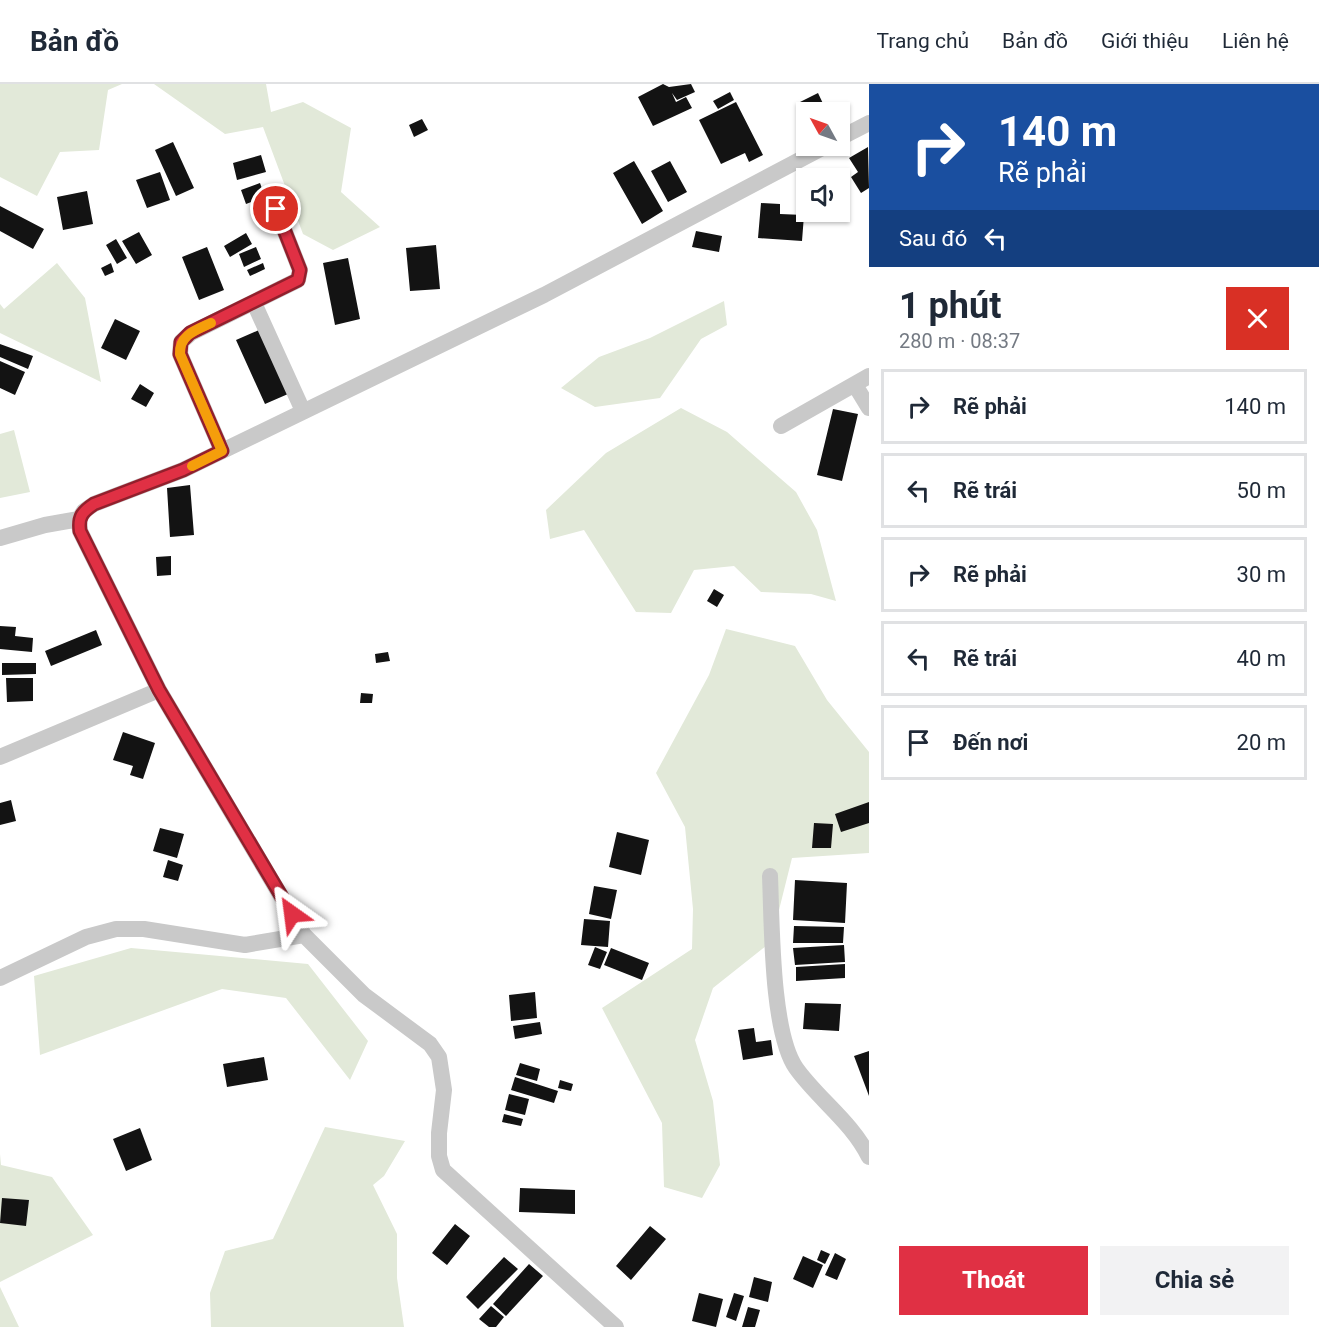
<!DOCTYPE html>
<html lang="vi">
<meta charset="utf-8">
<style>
:root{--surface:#fff;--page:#f2f2f3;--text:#1f2937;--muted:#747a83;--line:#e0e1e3;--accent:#e03044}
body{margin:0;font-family:Roboto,sans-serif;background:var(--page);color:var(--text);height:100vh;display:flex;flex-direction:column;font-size:22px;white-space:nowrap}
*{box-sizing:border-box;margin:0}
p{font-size:20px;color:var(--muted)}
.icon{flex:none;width:33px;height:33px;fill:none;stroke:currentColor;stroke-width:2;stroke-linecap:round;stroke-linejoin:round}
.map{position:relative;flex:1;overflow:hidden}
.side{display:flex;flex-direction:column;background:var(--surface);width:450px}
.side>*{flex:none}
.top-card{background:#1a4fa0;color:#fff;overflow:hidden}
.needle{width:39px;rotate:310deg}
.tools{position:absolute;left:796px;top:18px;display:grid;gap:12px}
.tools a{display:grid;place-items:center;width:54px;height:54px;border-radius:0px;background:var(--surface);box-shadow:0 2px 4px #0004;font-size:30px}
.pin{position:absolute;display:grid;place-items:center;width:51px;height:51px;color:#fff;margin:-26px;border:3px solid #fff;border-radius:50%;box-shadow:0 2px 6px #0007}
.me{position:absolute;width:66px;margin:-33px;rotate:329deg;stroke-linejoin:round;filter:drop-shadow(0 0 4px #0008)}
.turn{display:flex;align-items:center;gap:21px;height:126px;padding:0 30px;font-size:27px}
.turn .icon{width:78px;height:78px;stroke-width:2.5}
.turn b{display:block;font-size:42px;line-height:51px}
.then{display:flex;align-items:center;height:57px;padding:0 30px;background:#0003;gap:12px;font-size:22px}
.round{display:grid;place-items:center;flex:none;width:63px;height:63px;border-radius:0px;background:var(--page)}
.overview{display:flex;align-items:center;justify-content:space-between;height:102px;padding:0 30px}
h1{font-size:36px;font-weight:700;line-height:45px}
.action{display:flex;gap:12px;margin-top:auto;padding:12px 30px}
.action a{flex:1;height:69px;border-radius:0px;background:var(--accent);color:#fff;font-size:24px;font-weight:700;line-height:69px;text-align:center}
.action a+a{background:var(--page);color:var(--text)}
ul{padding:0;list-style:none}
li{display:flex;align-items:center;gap:18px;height:75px;margin:0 12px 9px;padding:0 18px;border:3px solid var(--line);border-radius:0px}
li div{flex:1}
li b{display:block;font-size:22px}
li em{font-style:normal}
header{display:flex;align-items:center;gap:36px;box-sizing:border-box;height:84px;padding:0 30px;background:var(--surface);border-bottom:2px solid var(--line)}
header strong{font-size:28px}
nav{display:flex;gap:33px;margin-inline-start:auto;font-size:21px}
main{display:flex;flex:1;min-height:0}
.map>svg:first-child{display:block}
.green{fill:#e2e9d9}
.building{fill:#131313}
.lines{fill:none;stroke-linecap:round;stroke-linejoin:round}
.minor{stroke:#c9c9c9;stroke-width:16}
.route-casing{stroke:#921f2c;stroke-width:15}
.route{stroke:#e03044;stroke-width:10}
.slow{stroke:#f59e0b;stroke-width:10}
</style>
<header>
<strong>Bản đồ</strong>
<nav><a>Trang chủ</a><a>Bản đồ</a><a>Giới thiệu</a><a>Liên hệ</a></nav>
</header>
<main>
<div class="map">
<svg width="869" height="1243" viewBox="0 0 869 1243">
<rect width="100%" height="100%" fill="#fff"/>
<!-- green -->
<path class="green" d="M0,0H122L108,6L99,66L60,68L37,112L0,93Z
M154,0H266L271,28L303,18L351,44L341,108L380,143L333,166L303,150L263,43L225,50Z
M57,179L85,214L101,298L0,249V220L4,225Z
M724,217L727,241L701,255L660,314L595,323L561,304L599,273L650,254Z
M681,324L727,348L796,408L817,446L836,517L811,510L761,508L734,482L694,486L671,529L636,528L584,446L550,455L546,426L606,369Z
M14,346L30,408L0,414V350Z
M726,545L795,562L827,616L869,668V769L792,774L771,858L713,904L695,956L713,1017L720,1081L702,1114L664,1103L662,1039L602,924L692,865L693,825L685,743L656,689L709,591Z
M131,864L308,880L368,957L350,996L286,914L222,905L40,971L34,892Z
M325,1043L405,1057L384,1092L373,1101L397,1150V1194L404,1243H211L210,1209L225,1167L273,1155Z
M0,1070L1,1081L52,1093L93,1151L0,1198Z
M0,1203L19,1243H0Z"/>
<!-- building -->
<path class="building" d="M663,0L669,3L691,0L695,8L677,16L672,9L676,18L686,13L692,24L653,42L638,13Z
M730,8L734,16L718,25L713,17Z
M818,9L827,28H807V44L796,20Z
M736,18L763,71L749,78L745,69L721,80L699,36Z
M422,35L428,46L414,53L409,41Z
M173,58L194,104L176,112L155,66Z
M868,63L869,104L861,109L851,93L858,88L849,74Z
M261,71L266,88L237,96L233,79Z
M634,77L663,127L642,140L613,89Z
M670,77L687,108L668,118L651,87Z
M836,85L838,94H806V91Z
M160,88L170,116L147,124L136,96Z
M260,99L265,113L246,120L241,106Z
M87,107L93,140L63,146L57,113Z
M761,119L780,120V130L804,131L802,157L758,154Z
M0,122L44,145L33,165L0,147Z
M696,147L722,152L719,168L692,163Z
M139,148L152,171L136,180L122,157Z
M246,149L252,160L230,173L224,162Z
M116,155L127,174L117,180L106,161Z
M436,161L440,205L410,207L406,164Z
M207,163L224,206L199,216L182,173Z
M256,163L261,175L244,183L239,170Z
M348,174L360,235L335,241L323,179Z
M111,179L114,188L105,192L101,184Z
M263,179L265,185L250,192L247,186Z
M115,235L140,247L126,276L101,264Z
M259,246L288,310L265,320L236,256Z
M0,260L33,272L28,285L0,273Z
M0,277L25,288L15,311L0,304Z
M140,300L154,309L146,323L131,315Z
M833,325L858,330L842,397L817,391Z
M190,401L194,451L170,453L167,404Z
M171,472V491L157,492L156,473Z
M714,505L724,511L717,523L707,517Z
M0,542L16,543L15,552L33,554L32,568L0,565Z
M96,546L102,561L51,582L45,567Z
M388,568L390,577L376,579L375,570Z
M2,579H36V590L2,591Z
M6,594H33V617L7,618Z
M361,609L373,610L372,619H360Z
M123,648L155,659L143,695L130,691L133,682L113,676Z
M11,716L16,737L0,741V719Z
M869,718V739L841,748L835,730Z
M814,739L833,740L831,764H812Z
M160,744L184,750L177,774L153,767Z
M617,748L649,756L641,791L609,783Z
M168,776L183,781L178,797L163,793Z
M795,796L847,799L845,839L793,836Z
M594,802L617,806L611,835L589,830Z
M584,835L610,837L608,863L581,861Z
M794,842L844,843L843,859H793Z
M844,861L845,878L795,881L793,864Z
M595,863L607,868L600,885L588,881Z
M611,864L649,879L642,896L604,881Z
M845,880V894L796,897V883Z
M535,908L537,934L511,937L509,911Z
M805,919L841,920L839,947L803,945Z
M540,938L542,950L515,955L513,942Z
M754,944L756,958L771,956L773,971L743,976L738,946Z
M869,967V1012L854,972Z
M264,973L268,996L227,1003L223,980Z
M520,979L540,985L537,997L516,991Z
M515,993L558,1007L554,1019L511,1006Z
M560,996L573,1000L571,1007L558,1004Z
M509,1010L529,1015L525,1031L505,1026Z
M504,1030L523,1035L521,1042L502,1038Z
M140,1044L152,1076L126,1087L113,1055Z
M520,1104L575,1106V1130L519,1128Z
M2,1114L29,1116L26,1142L0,1139Z
M455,1140L470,1152L447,1181L432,1169Z
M650,1142L666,1155L631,1196L616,1182Z
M821,1166L830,1170L825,1180L817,1176Z
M835,1169L846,1175L837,1196L825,1191Z
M803,1172L823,1181L813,1204L793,1195Z
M504,1173L518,1185L478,1225L466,1213Z
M529,1180L543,1192L506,1232L493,1220Z
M754,1193L772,1198L768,1218L749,1213Z
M699,1209L723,1215L716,1243L692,1237Z
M734,1209L744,1212L736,1237L726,1233Z
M491,1222L504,1233L496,1243H489L479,1235Z
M748,1223L760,1226L755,1243H742Z"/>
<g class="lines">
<!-- minor -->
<path class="minor" d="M840,54L869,39
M254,219L303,327
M855,301L869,324
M781,342L869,292
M222,367L180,270L181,258L191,249L298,196L300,186L276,125
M79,435L80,447L159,606L304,851L364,911L430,960L439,973L444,1006L439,1049V1072L443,1086L616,1243
M0,454L45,441L79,435L84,427L94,420L183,386L544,211L826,62
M0,673L159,606
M770,792C772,838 771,948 796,984C818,1015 852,1038 869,1073
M0,894L86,853L116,845H144L245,861L304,851"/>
</g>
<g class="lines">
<!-- route casing -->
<g class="route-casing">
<path id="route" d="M276,125L300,186L298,196L190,249L181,258L180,270L222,367L183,386L94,420C82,428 78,433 80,447L159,606L292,830"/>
</g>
<!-- route -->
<use href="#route" class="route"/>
<!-- slow -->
<path class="slow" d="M192,382L222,367L180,270C179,251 196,246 211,239"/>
</g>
</svg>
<div class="tools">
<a><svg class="needle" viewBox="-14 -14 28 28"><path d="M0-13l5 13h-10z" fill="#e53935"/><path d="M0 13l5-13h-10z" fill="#747a83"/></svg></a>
<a><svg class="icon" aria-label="sound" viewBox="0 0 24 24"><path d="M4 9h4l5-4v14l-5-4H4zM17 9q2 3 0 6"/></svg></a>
</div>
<div class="pin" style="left:276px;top:125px;background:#d93025"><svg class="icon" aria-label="arrive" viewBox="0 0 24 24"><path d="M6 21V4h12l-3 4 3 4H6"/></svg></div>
<svg class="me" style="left:292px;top:830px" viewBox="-20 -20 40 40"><path d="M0-17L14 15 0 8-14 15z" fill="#e03044" stroke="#fff" stroke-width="4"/></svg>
</div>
<section class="side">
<div class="top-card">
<div class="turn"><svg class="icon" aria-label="right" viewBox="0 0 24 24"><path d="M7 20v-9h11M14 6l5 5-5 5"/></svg><div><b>140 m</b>Rẽ phải</div></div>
<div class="then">Sau đó<svg class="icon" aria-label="left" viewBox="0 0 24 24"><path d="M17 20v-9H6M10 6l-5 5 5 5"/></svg></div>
</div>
<div class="overview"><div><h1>1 phút</h1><p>280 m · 08:37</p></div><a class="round" style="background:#d93025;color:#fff"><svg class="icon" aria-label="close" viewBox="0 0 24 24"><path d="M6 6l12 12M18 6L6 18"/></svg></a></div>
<ul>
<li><svg class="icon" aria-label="right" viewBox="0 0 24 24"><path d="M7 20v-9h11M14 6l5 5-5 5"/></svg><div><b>Rẽ phải</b></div><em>140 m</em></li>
<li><svg class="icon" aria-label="left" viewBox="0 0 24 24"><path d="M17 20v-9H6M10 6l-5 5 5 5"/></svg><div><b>Rẽ trái</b></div><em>50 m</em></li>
<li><svg class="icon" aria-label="right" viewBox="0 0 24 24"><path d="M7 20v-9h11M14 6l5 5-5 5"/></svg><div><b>Rẽ phải</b></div><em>30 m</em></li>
<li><svg class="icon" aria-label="left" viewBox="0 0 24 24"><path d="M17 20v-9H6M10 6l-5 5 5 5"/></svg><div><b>Rẽ trái</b></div><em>40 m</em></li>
<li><svg class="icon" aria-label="arrive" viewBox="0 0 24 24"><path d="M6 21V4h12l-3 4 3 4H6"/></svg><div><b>Đến nơi</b></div><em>20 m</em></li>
</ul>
<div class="action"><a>Thoát</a><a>Chia sẻ</a></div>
</section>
</main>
